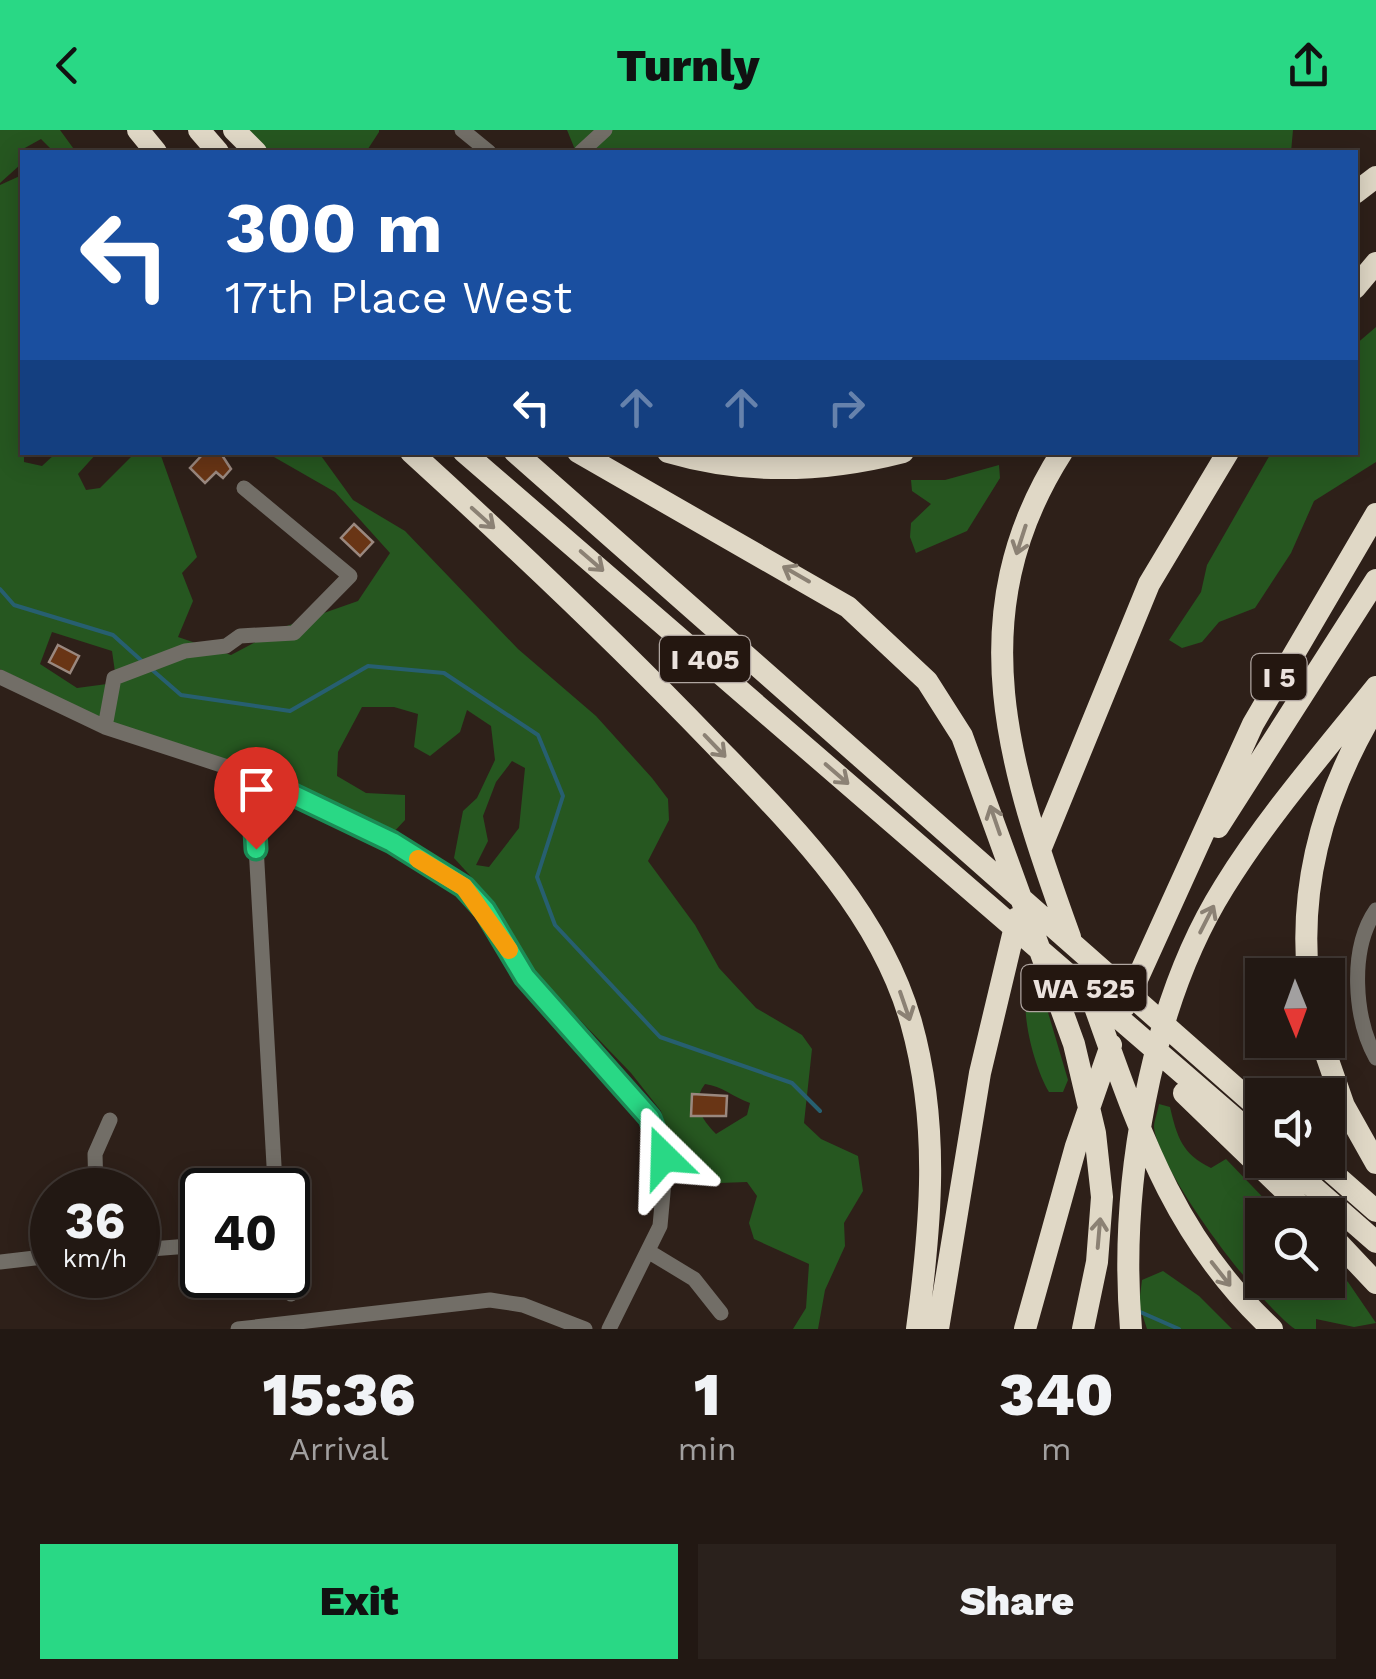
<!DOCTYPE html>
<style>
:root{--surface:#221813;--page:#2a211c;--text:#f1f3f6;--muted:#a2a0a0;--line:#3f3733;--accent:#29d885}
body{margin:0;font-family:"Work Sans",sans-serif;background:var(--page);color:var(--text);height:100vh;display:flex;flex-direction:column;font-size:38px;white-space:nowrap}
*{box-sizing:border-box;margin:0}
p{font-size:32px;color:var(--muted)}
.icon{flex:none;width:55px;height:55px;fill:none;stroke:currentColor;stroke-width:2;stroke-linecap:round;stroke-linejoin:round}
.map{position:relative;height:1199px;overflow:hidden}
.panel{display:flex;flex-direction:column;background:var(--surface);flex:1}
.panel>*{flex:none}
.guide{position:absolute;left:20px;top:20px;width:1338px;height:305px;border-radius:0px;box-shadow:0 5px 25px #0003,0 0 0 2px var(--line);background:#1a4fa0;color:#fff;overflow:hidden}
.needle{width:65px;rotate:179deg}
.controls{position:absolute;left:1245px;top:828px;display:grid;gap:20px}
.controls a{display:grid;place-items:center;width:100px;height:100px;border-radius:0px;background:var(--surface);box-shadow:0 5px 25px #0003,0 0 0 2px var(--line);font-size:50px}
.speed{position:absolute;left:30px;top:1038px;display:flex;gap:20px;font-size:50px;font-weight:700;text-align:center}
.speed>*{display:grid;place-content:center;width:130px;height:130px;border-radius:50%;background:var(--surface);box-shadow:0 5px 25px #0003,0 0 0 2px var(--line);line-height:1}
.speed small{font-size:25px;font-weight:400}
.speed .limit{border:5px solid #111;border-radius:15px;background:#fff;color:#111}
.pin{position:absolute;display:grid;place-items:center;width:85px;height:85px;color:#fff;margin:-102px -42px;border-radius:50% 50% 50% 0;rotate:-45deg;box-shadow:0 0 10px #0007}
.pin .icon{rotate:45deg}
.me{position:absolute;width:110px;margin:-55px;rotate:338deg;stroke-linejoin:round;filter:drop-shadow(0 0 8px #0008)}
.turn{display:flex;align-items:center;gap:35px;height:210px;padding:0 40px;font-size:45px}
.turn .icon{width:130px;height:130px;stroke-width:2.5}
.turn b{display:block;font-size:70px;line-height:85px}
.lanes{display:flex;align-items:center;height:95px;padding:0 40px;background:#0003;justify-content:center;gap:50px;direction:ltr}
.lanes .off{opacity:.35}
.eta{display:flex;justify-content:space-evenly;align-items:center;height:170px;text-align:center}
.eta b{font-size:60px;font-weight:800;line-height:70px}
.action{display:flex;gap:20px;margin-top:auto;padding:20px 40px}
.action a{flex:1;height:115px;border-radius:0px;background:var(--accent);color:#111;font-size:40px;font-weight:800;line-height:115px;text-align:center}
.action a+a{background:var(--page);color:var(--text)}
header{display:flex;justify-content:space-between;align-items:center;height:130px;padding:0 40px;background:var(--accent);color:#111;font-size:45px;font-weight:800}
.map>svg:first-child{display:block}
.green{fill:#265720;fill-rule:evenodd}
.lines{fill:none;stroke-linecap:round;stroke-linejoin:round}
.stream{stroke:#275f70;stroke-width:4}
.building{fill:#693515;stroke:#9a887f;stroke-width:2.5}
.minor{stroke:#726e67;stroke-width:15}
.highway{stroke:#e0d8c6;stroke-width:22}
.oneway{stroke:#8b8174}
.route-casing{stroke:#1b8c56;stroke-width:25}
.route{stroke:#29d885;stroke-width:18}
.slow{stroke:#f59e0b;stroke-width:18}
.labels{text-anchor:middle;stroke-width:8;stroke-linejoin:round;paint-order:stroke}
.shield{fill:#241710;stroke:#afa5a0;stroke-width:2.5}
.shield-label{font-size:28px;font-weight:bold;fill:#ebe2dd}
</style>
<header><svg class="icon" aria-label="back" viewBox="0 0 24 24"><path d="M15 5l-7 7 7 7"/></svg>Turnly<svg class="icon" aria-label="share" viewBox="0 0 24 24"><path d="M12 15V3M7 8l5-5 5 5M5 13v7h14v-7"/></svg></header>
<div class="map">
<svg width="1376" height="1199" viewBox="0 0 1376 1199">
<rect width="100%" height="100%" fill="#2e2019"/>
<!-- green -->
<path class="green" d="M0,0H60L76,22H54L41,9L23,19L20,35L0,53Z
M249,0H379V2L366,22H270Z
M567,0H1293L1291,22H576Z
M22,45L24,332L42,336L56,323H97L78,344L86,360L100,358L135,323H160L197,427L182,443L193,471L178,507L231,525L284,497L358,471L390,423L335,362L267,323H319L353,370L405,401L518,519L596,586L652,648L668,669L669,690L648,731L695,795L719,838L756,878L802,905L812,919L804,993L821,1009L858,1026L863,1061L844,1093L845,1116L825,1160L818,1199H793L806,1178L809,1134L754,1109L749,1093L757,1066L747,1052L692,1054L674,1039L661,981L631,943L527,835L496,774L454,728L463,681L477,668L495,630L491,596L467,580L460,602L430,626L414,617L418,584L394,577H362L338,622L337,646L366,663L405,665V690L391,705L115,596L0,539V55ZM52,502L112,521L115,542L107,554L77,558L40,534ZM512,631L525,638L519,698L489,737L476,735L488,711L483,686L496,652ZM705,954C722,956 733,967 750,973L747,985L716,1004C701,989 691,972 705,954Z
M1376,197V332L1314,371L1291,423L1255,478L1219,492L1202,512L1182,518L1169,510L1201,462L1207,435L1271,323L1355,322V215Z
M999,335L1000,348L967,401L916,423L910,407L911,393L931,374L912,361L911,350H945Z
M1030,848L1042,862L1068,950L1063,962H1049C1034,937 1017,875 1030,848Z
M1159,974L1170,977C1177,1007 1182,1024 1211,1038L1226,1029L1280,1085H1262V1150H1328V1133L1348,1152L1376,1193L1354,1197L1316,1189V1199H1295C1258,1173 1158,1041 1154,997C1154,991 1158,981 1159,974Z
M1163,1141L1199,1166L1232,1199H1147L1139,1174L1142,1150Z"/>
<g class="lines">
<!-- stream -->
<path class="stream" d="M0,459L14,475L113,505L143,532
M150,538L181,565L290,581L368,536L444,543L538,605L563,666L537,747L555,795L660,907L792,953L820,981
M1138,1181L1179,1199"/>
</g>
<!-- building -->
<path class="building" d="M205,322H220L231,339L223,348L216,342L205,353L190,338Z
M354,394L373,412L360,426L341,408Z
M58,515L79,526L70,543L49,532Z
M692,964L727,966L726,986H691Z"/>
<g class="lines">
<!-- minor -->
<path class="minor" d="M462,0L489,22
M581,22L605,0
M0,547L105,597L252,645L392,712L464,757L485,781L525,847L561,892L619,949L657,1000L665,1041L660,1096L609,1199
M105,597L114,548L185,521L226,516L240,506L294,503L350,446L244,358
M252,645L275,1053
M1376,780C1349,819 1354,888 1376,928
M96,1060L95,1024L110,990
M138,1120L202,1115
M651,1123L694,1149L721,1183
M0,1132L52,1126
M288,1143L291,1164
M238,1199L490,1170L523,1175L585,1199"/>
<!-- highway -->
<path class="highway" d="M138,0L156,22
M199,0L218,22
M234,0L256,22
M1355,63L1376,47
M1355,158L1376,133
M411,322C514,416 615,511 711,611C790,693 879,779 911,892C940,995 931,1094 917,1199
M464,322L1262,1012
M515,322L1262,981
M578,322L848,477L927,551L962,606L1074,914L1095,1003L1102,1067L1097,1132L1083,1199
M668,322C746,345 825,342 903,322
M1062,322C957,486 1010,641 1070,807
M1218,697L1376,450
M1040,720L1149,454L1228,322
M1308,845C1299,749 1327,658 1376,577
M1091,866C1137,993 1170,1104 1272,1199
M1125,876L1253,594L1376,384
M1321,910L1344,976L1376,1033
M1184,963L1310,1085
M1282,1030L1376,1112
M1318,1030L1376,1081
M1328,1102L1376,1153
M938,1199L980,943L1017,788
M1025,1199L1076,1016L1111,915
M1131,1199C1119,1059 1149,877 1224,757C1268,686 1324,622 1376,557"/>
</g>
<!-- one-way arrows -->
<defs><path id="oneway-shaft" d="M-6 0H5M1.5-3L5.5 0L1.5 3" fill="none" stroke-width="1.6" stroke-linecap="round" stroke-linejoin="round" transform="scale(2.5)"/></defs>
<g class="oneway">
<use href="#oneway-shaft" transform="translate(483 388) rotate(42)"/>
<use href="#oneway-shaft" transform="translate(1021 410) rotate(108)"/>
<use href="#oneway-shaft" transform="translate(592 431) rotate(41)"/>
<use href="#oneway-shaft" transform="translate(796 444) rotate(-150)"/>
<use href="#oneway-shaft" transform="translate(715 616) rotate(46)"/>
<use href="#oneway-shaft" transform="translate(837 644) rotate(41)"/>
<use href="#oneway-shaft" transform="translate(995 690) rotate(-109)"/>
<use href="#oneway-shaft" transform="translate(1207 789) rotate(-63)"/>
<use href="#oneway-shaft" transform="translate(905 876) rotate(71)"/>
<use href="#oneway-shaft" transform="translate(1099 1103) rotate(-85)"/>
<use href="#oneway-shaft" transform="translate(1221 1144) rotate(52)"/>
</g>
<g class="lines">
<!-- route casing -->
<g class="route-casing">
<path id="route" d="M256,719L252,645L392,712L464,757L485,780L525,847L650,988L664,1027"/>
</g>
<!-- route -->
<use href="#route" class="route"/>
<!-- slow -->
<path class="slow" d="M418,729L464,757L509,820"/>
</g>
<g class="labels">
<!-- shield labels -->
<g class="shield">
<rect x="660" y="506" width="90" height="46" rx="8"/>
<rect x="1251.5" y="524" width="55" height="46" rx="8"/>
<rect x="1021.5" y="835" width="125" height="46" rx="8"/>
</g>
<g class="shield-label">
<text x="705" y="539">I 405</text>
<text x="1279" y="557">I 5</text>
<text x="1084" y="868">WA 525</text>
</g>
</g>
</svg>
<div class="controls">
<a><svg class="needle" viewBox="-14 -14 28 28"><path d="M0-13l5 13h-10z" fill="#e53935"/><path d="M0 13l5-13h-10z" fill="#a2a0a0"/></svg></a>
<a><svg class="icon" aria-label="sound" viewBox="0 0 24 24"><path d="M4 9h4l5-4v14l-5-4H4zM17 9q2 3 0 6"/></svg></a>
<a><svg class="icon" aria-label="search" viewBox="0 0 24 24"><circle cx="10" cy="10" r="6"/><path d="M15 15l6 6"/></svg></a>
</div>
<div class="speed"><div>36<small>km/h</small></div><div class="limit">40</div></div>
<div class="pin" style="left:256px;top:719px;background:#d93025"><svg class="icon" aria-label="arrive" viewBox="0 0 24 24"><path d="M6 21V4h12l-3 4 3 4H6"/></svg></div>
<svg class="me" style="left:664px;top:1027px" viewBox="-20 -20 40 40"><path d="M0-17L14 15 0 8-14 15z" fill="#29d885" stroke="#fff" stroke-width="4"/></svg>
<div class="guide">
<div class="turn"><svg class="icon" aria-label="left" viewBox="0 0 24 24"><path d="M17 20v-9H6M10 6l-5 5 5 5"/></svg><div><b>300 m</b>17th Place West</div></div>
<div class="lanes"><svg class="icon" aria-label="left" viewBox="0 0 24 24"><path d="M17 20v-9H6M10 6l-5 5 5 5"/></svg><svg class="icon off" aria-label="ahead" viewBox="0 0 24 24"><path d="M12 20V5M6 11l6-6 6 6"/></svg><svg class="icon off" aria-label="ahead" viewBox="0 0 24 24"><path d="M12 20V5M6 11l6-6 6 6"/></svg><svg class="icon off" aria-label="right" viewBox="0 0 24 24"><path d="M7 20v-9h11M14 6l5 5-5 5"/></svg></div>
</div>
</div>
<section class="panel">
<div class="eta">
<div><b>15:36</b><p>Arrival</p></div>
<div><b>1</b><p>min</p></div>
<div><b>340</b><p>m</p></div>
</div>
<div class="action"><a>Exit</a><a>Share</a></div>
</section>
